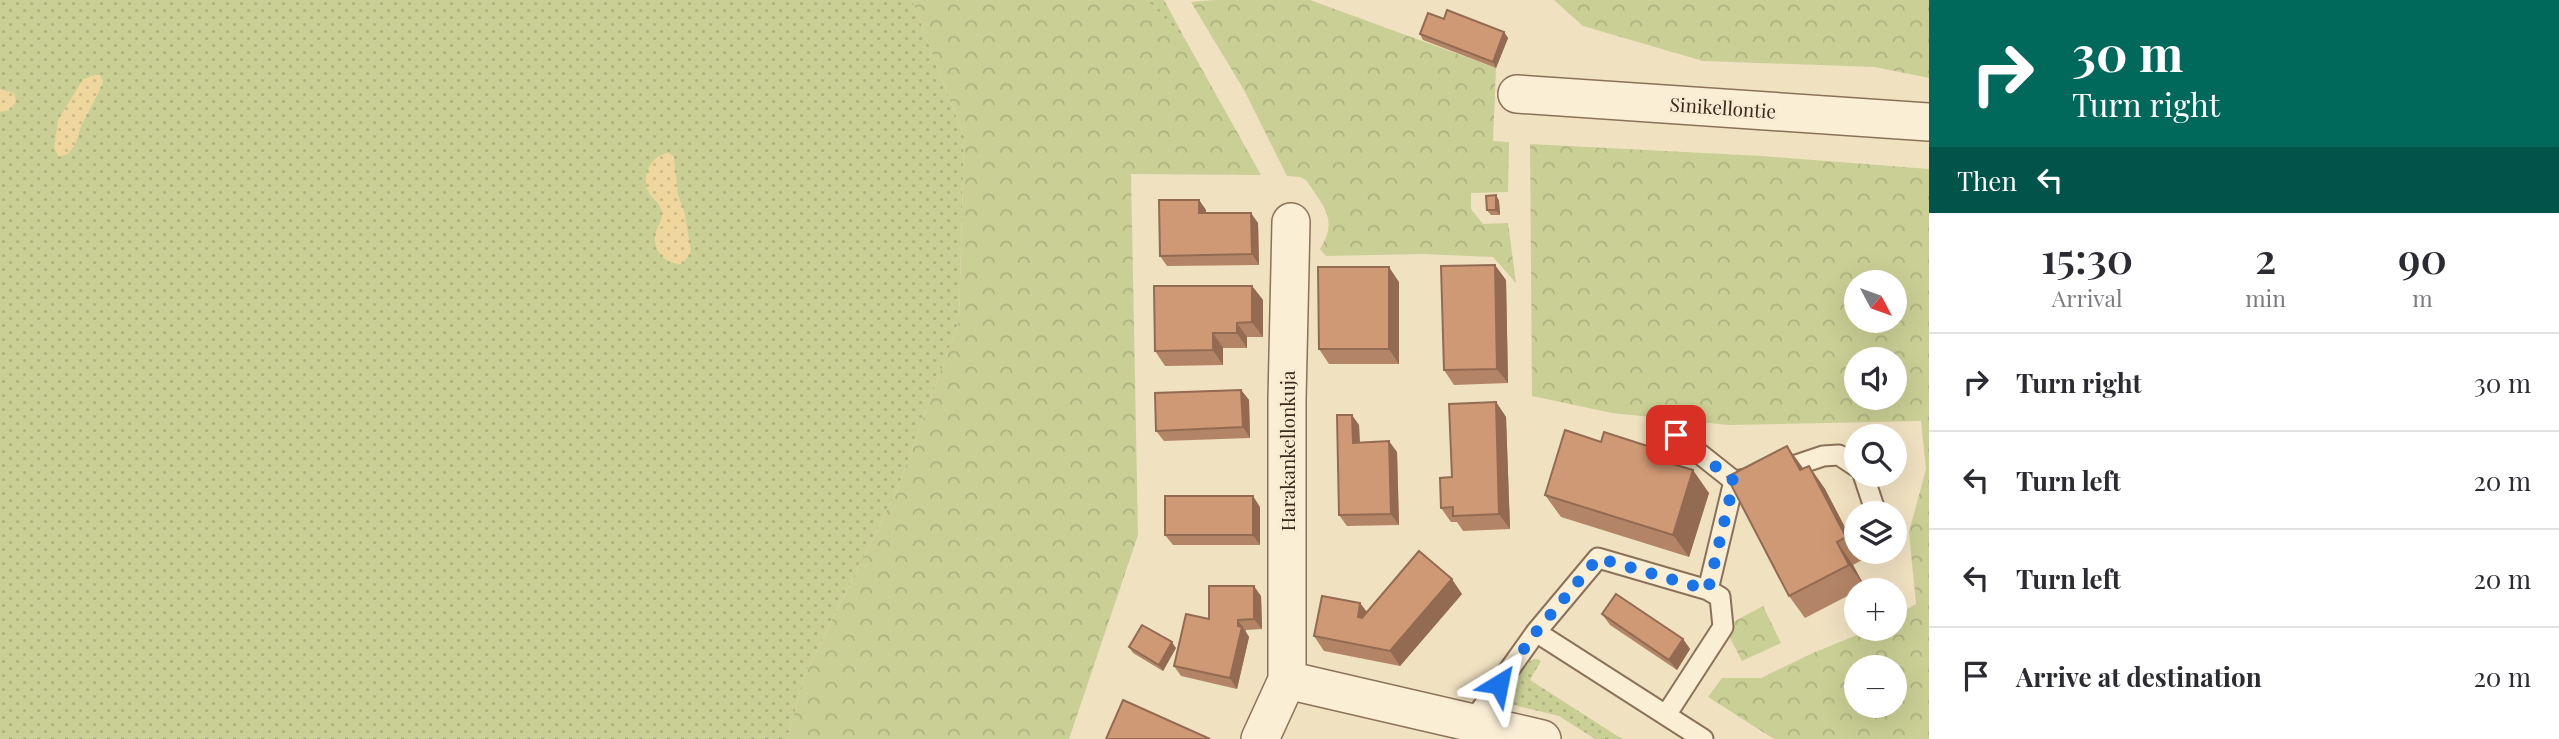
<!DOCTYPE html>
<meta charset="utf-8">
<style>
:root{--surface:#fff;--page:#f7f7f7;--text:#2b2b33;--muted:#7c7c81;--line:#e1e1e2}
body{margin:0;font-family:"Playfair Display",serif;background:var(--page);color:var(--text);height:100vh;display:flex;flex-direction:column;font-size:26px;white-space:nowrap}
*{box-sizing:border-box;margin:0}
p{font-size:23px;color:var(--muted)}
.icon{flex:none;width:38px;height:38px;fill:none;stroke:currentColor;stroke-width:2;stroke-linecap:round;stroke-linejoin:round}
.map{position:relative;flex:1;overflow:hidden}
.sheet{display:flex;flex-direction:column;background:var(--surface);width:630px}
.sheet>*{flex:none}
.banner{background:#00695c;color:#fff;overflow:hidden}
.needle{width:46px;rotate:131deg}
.buttons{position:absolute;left:1844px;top:270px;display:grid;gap:14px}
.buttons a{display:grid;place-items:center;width:63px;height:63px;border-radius:50%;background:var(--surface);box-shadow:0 7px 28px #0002;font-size:35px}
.pin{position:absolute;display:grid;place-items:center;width:60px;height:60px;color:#fff;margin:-30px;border-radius:14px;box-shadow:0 4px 10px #0006}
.me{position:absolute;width:77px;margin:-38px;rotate:35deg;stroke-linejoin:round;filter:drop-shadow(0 0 5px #0008)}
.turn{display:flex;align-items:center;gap:24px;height:147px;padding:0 28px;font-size:32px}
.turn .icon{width:91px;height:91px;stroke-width:2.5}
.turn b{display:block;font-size:49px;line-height:60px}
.then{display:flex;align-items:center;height:66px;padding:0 28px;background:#0003;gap:14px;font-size:26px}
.eta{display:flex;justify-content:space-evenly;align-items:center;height:119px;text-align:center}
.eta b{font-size:42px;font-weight:600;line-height:49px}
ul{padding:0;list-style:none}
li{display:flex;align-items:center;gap:21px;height:98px;padding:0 28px;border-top:2px solid var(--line)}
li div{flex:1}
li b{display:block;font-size:26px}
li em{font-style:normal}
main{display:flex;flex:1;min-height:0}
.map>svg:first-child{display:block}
.grass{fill:url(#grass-dots)}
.forest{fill:url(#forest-crowns);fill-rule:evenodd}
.sand{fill:url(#sand-dots)}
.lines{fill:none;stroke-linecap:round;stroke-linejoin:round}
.service-casing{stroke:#8b7158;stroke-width:23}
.minor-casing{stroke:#8b7158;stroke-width:40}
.service{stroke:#faeed5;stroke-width:19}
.minor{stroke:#faeed5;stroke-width:37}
.wall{fill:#b38465}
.shaded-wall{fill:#926b52}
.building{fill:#d09975;stroke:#926b52;stroke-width:2}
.route{stroke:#1a73e8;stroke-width:12;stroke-dasharray:0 21.6}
.labels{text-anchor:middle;stroke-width:5;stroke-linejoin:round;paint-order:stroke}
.street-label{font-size:19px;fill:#3a2a1d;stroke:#f7ebd1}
</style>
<main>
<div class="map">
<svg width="1929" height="739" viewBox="0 0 1929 739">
<defs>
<pattern id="grass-dots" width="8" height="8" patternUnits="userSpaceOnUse" patternTransform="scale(1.75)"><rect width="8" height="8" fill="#cacf95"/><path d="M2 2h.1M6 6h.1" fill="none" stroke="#aeb280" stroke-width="1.8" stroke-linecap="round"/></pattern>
<pattern id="forest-crowns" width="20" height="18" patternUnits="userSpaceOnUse" patternTransform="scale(1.75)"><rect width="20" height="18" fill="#cacf95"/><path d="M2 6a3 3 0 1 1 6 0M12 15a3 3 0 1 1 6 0" fill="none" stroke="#aeb280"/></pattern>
<pattern id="sand-dots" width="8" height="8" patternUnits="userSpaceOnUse" patternTransform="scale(1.75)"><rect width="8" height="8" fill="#eed69d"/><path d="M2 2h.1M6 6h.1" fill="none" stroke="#cdb887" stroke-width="1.8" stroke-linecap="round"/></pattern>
</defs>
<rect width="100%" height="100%" fill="#f0e1c1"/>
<!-- grass -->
<path class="grass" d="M0,0H912L964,137L959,321L897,490L805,674L787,739H0Z
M1147,0H1164L1185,39Z
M1537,659L1541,661L1530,680L1622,739H1595L1559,716L1501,702L1500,698L1531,660Z"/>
<!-- forest -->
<path class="forest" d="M912,0H1147L1185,39L1261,175L1131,174L1138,535L1069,739H787L805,674L897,490L959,321L964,137Z
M1215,0H1310L1496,68L1493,141L1509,142L1508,192L1471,193V209L1483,224L1508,223L1516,283L1493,257L1423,254L1326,256L1320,249C1339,219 1323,206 1306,180L1300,177L1287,176L1244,90L1191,2Z
M1554,0H1929V78L1875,67L1703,61L1583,26Z
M1530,144L1762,156L1929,169V739H1774L1708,697L1722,678H1761L1813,653L1874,628H1895V616L1916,604L1909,532L1926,469L1921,421L1729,425L1612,413L1532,396ZM1857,282H1895V320H1857ZM1857,359H1895V397H1857ZM1857,667H1895V705H1857Z
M1763,606L1781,643L1742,661L1727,632L1733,622Z"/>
<!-- sand -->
<path class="sand" d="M95,75H100L103,81L101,88L81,126L76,143L68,154L59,157L54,148L58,120L83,79Z
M0,89L14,93L16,101L10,110L0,112Z
M669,153L674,157L678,195L685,214L691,253L682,264C667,265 653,252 655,236C656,226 665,219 661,209C659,202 651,198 648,191C641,175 652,154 669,153Z"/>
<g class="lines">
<!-- service casing -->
<g class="service-casing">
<path id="service" d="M1676,435L1734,481L1767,475L1823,456L1839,455L1857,467
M1863,474L1876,513
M1708,590L1734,481
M1536,632L1703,739
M1472,722L1536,632L1598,558L1708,590L1720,597L1723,627L1666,715"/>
</g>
<!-- minor casing -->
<g class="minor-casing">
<path id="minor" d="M1517,94L1929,122
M1287,680L1542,739
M1260,739L1287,680V399L1291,222"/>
</g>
<!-- service -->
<use href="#service" class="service"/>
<!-- minor -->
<use href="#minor" class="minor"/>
</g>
<!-- wall -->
<path class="wall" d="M1504,32L1508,38L1496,68L1423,40L1420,34Z
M1496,195L1499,201L1500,215H1491L1487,210Z
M1199,200L1206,210V213L1258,223L1259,265L1167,266L1160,256Z
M1506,280L1508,383L1454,385L1444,370Z
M1399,282V364H1329L1319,349Z
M1252,286L1263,300V337H1247V348H1223V365L1165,366L1155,351Z
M1241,390L1249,400L1250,438L1164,441L1156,431Z
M1496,402L1506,417L1510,529L1463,531L1457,522H1451L1441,508L1452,477Z
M1359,425L1360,442L1397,452L1399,525L1347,526L1339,515Z
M1675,465L1709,493L1689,557L1561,517L1545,495Z
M1809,466L1825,489L1862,560L1853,565L1865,587L1860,590H1857V591L1805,618L1789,596L1803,469Z
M1260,507V545H1173L1165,535Z
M1462,594L1400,666L1324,651L1314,636L1360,603L1367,612Z
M1261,596L1262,629L1246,630V632L1249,637L1237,689L1181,676L1174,666L1209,619Z
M1602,614L1683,639L1690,649L1677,670L1610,625Z
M1129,647L1176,648L1163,671L1133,653Z"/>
<!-- shaded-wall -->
<path class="shaded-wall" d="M1504,32L1508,38L1496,68L1493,62Z
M1496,195L1499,201L1500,215L1496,210Z
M1199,200L1206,210V224L1199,213Z
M1251,213L1258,223L1259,265L1252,254Z
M1495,265L1506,280L1508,383L1497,369Z
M1389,267L1399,282V364L1389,349Z
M1252,286L1263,300V337L1252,322Z
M1237,323L1247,337V348L1237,333Z
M1213,333L1223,348V365L1213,350Z
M1241,390L1249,400L1250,438L1243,427Z
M1496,402L1506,417L1510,529L1499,514Z
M1352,415L1359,425L1360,453L1353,443Z
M1389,441L1397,452L1399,525L1391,514Z
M1787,446L1803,468L1800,470Z
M1666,452L1682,474L1663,461Z
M1809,466L1825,489L1862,560L1846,537Z
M1693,470L1709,493L1689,557L1673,535Z
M1253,496L1260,507V545L1253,535Z
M1837,542L1853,565L1865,587L1849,565Z
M1452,579L1462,594L1400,666L1390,651Z
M1254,586L1261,596L1262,629L1254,619Z
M1360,603L1371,618L1358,617Z
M1238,620L1249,637L1237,689L1230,678Z
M1683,639L1690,649L1677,670L1669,660Z
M1172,642L1176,648L1163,671L1159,665Z"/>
<!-- building -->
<path class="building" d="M1447,10L1504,32L1493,62L1420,34L1428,13L1444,19Z
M1496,195V210H1487L1486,196Z
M1159,200H1199V213H1251L1252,254L1160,256Z
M1495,265L1497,369L1444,370L1441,266Z
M1318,267H1389V349H1319Z
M1154,286H1252V322L1237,323V333H1213V350L1155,351Z
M1241,390L1243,427L1156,431L1155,393Z
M1496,402L1499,514L1453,516V507L1441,508L1440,478L1452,477L1449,404Z
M1337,415H1352L1353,443L1389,441L1391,514L1339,515Z
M1565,430L1601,442L1604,432L1666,452L1663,461L1693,470L1673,535L1545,495Z
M1787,446L1800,470L1809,466L1846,537L1837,542L1849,565L1789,596L1727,477Z
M1165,496H1253V535H1165Z
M1419,551L1452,579L1390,651L1314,636L1322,596L1360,603L1358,617L1362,618Z
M1209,586H1254V619L1238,620V626L1242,627L1230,678L1174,666L1186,614L1209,619Z
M1616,594L1683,639L1669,660L1602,614Z
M1142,625L1172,642L1159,665L1129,647Z
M1123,700L1210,739H1106Z"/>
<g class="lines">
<!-- route -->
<path class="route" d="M1499,684L1536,632L1598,558L1708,590L1734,481L1676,435"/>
</g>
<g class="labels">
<!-- street labels -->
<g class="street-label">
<text transform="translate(1723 108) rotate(4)" y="7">Sinikellontie</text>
<text transform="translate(1288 451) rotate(-90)" y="7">Harakankellonkuja</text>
</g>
</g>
</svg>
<div class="buttons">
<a><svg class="needle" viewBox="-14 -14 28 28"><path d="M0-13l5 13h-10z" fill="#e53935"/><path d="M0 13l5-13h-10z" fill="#7c7c81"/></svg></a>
<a><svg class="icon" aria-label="sound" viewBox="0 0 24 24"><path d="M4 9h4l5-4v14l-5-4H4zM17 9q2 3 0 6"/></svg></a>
<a><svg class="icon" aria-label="search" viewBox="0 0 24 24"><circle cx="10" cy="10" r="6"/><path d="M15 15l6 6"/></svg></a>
<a><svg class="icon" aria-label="layers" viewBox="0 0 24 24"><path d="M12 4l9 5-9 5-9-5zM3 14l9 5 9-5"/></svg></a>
<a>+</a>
<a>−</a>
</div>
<div class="pin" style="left:1676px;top:435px;background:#d93025"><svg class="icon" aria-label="arrive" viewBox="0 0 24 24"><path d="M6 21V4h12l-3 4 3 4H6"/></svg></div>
<svg class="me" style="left:1499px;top:684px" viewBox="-20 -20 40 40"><path d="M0-17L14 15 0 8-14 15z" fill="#1a73e8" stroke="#fff" stroke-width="4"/></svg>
</div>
<section class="sheet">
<div class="banner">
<div class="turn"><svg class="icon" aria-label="right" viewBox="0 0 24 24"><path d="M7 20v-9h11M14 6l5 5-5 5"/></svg><div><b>30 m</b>Turn right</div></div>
<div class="then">Then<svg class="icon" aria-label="left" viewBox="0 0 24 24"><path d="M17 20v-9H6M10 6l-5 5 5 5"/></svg></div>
</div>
<div class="eta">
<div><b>15:30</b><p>Arrival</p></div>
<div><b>2</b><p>min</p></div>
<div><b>90</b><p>m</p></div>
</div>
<ul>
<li><svg class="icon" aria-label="right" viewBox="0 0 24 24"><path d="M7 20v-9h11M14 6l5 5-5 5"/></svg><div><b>Turn right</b></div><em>30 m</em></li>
<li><svg class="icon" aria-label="left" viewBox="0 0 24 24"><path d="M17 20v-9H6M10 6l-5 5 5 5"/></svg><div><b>Turn left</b></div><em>20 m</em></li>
<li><svg class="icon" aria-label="left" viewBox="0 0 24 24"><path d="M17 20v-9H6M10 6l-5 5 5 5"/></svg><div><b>Turn left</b></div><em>20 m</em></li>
<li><svg class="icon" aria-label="arrive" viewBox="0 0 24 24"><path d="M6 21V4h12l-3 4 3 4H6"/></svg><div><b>Arrive at destination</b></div><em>20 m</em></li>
</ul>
</section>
</main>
